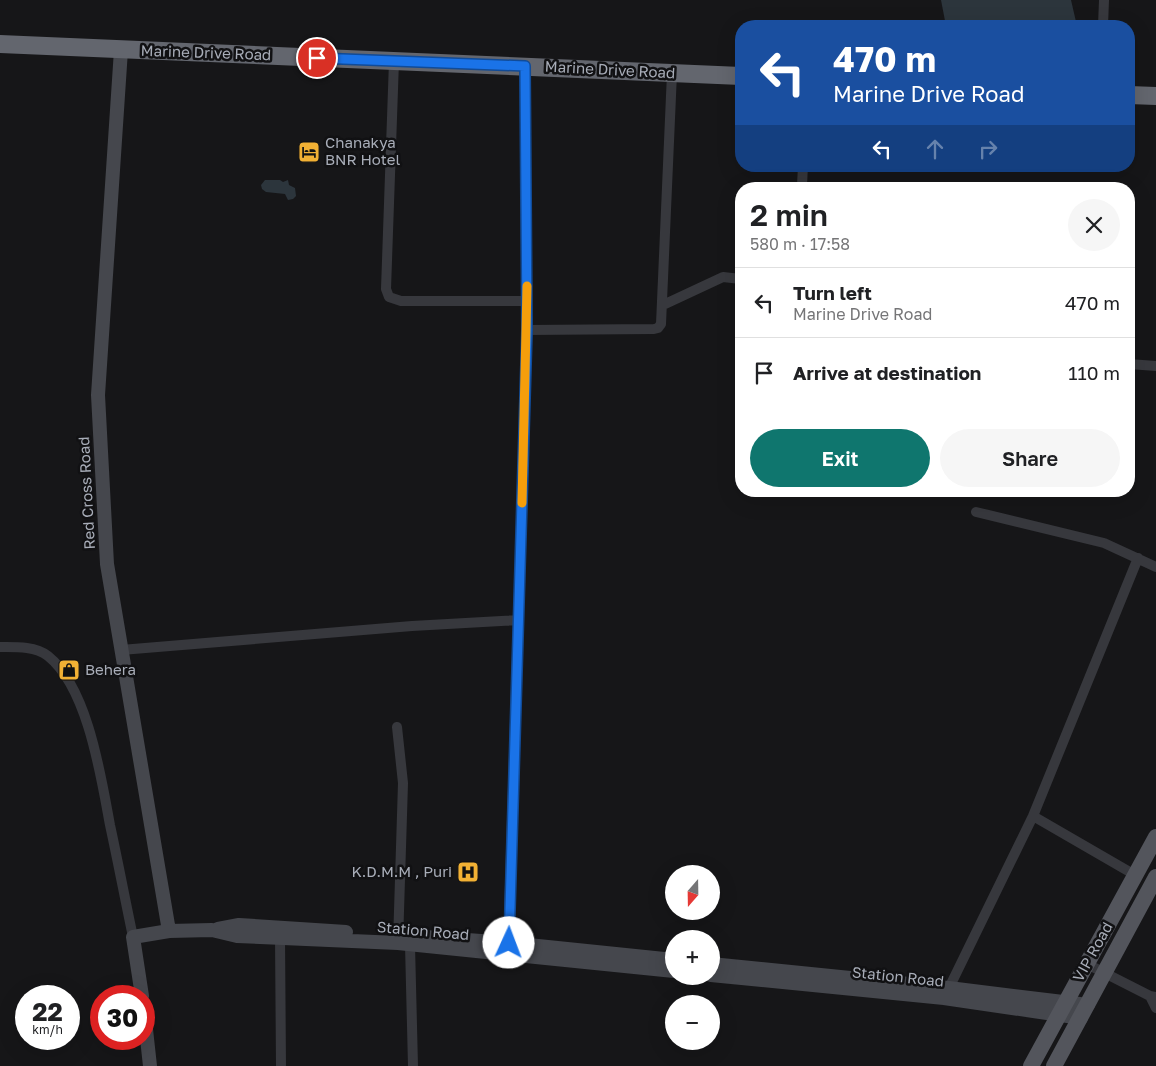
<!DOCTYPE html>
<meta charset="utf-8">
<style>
:root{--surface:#fff;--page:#f6f6f6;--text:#202124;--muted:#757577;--line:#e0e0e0;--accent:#0f766e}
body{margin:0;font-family:"Golos Text",sans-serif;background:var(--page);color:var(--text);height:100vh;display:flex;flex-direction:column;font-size:19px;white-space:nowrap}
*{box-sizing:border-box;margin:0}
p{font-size:16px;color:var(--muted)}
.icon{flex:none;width:28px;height:28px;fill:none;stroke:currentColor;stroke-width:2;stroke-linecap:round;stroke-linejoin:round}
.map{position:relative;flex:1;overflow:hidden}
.details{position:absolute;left:735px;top:182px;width:400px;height:315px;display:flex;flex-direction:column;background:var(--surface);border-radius:20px;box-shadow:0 5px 20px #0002}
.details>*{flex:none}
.banner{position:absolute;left:735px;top:20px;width:400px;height:152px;border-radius:20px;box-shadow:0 5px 20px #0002;background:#1a4fa0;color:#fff;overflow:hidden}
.needle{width:32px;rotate:200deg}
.controls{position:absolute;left:665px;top:865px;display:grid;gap:10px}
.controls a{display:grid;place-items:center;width:55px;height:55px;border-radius:50%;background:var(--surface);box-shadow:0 5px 20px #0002;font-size:25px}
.speed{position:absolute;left:15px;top:985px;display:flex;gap:10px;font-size:25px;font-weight:700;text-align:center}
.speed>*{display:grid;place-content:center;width:65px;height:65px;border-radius:50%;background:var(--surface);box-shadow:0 5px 20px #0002;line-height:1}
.speed small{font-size:12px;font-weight:400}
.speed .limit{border:8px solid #d22;background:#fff;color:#111}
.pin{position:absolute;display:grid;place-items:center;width:42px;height:42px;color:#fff;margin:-21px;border:2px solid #fff;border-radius:50%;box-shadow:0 1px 5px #0007}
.me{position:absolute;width:55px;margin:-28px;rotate:2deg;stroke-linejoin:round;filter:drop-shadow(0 0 4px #0008)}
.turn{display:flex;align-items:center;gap:18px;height:105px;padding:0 15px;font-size:22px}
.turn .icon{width:65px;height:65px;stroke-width:2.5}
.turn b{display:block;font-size:35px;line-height:42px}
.lanes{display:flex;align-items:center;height:48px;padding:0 15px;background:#0003;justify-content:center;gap:25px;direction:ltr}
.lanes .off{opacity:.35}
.round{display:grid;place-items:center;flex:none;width:52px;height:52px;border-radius:26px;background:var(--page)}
.head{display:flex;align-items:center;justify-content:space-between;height:85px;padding:0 15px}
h1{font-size:30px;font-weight:600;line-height:38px}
.button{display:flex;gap:10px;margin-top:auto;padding:10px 15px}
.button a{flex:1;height:58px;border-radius:30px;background:var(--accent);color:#fff;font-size:20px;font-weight:600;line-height:58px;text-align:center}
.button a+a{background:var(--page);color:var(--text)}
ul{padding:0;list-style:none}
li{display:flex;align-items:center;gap:15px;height:70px;padding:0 15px;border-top:1px solid var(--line)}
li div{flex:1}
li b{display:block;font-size:19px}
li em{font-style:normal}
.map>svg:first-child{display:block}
.water{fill:#2c353c}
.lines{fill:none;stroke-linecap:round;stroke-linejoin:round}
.street{stroke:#37383d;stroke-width:10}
.secondary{stroke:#45474d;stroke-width:14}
.primary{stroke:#53555c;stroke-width:16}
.highway{stroke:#63666e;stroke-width:18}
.route-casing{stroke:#114b97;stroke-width:12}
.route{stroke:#1a73e8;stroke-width:9}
.slow{stroke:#f59e0b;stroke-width:9}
.labels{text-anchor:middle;stroke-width:5;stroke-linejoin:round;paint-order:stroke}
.street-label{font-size:15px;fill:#a8adb8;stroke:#111113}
.poi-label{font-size:15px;fill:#a8adb8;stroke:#111113;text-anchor:start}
</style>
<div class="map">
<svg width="1156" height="1066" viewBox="0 0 1156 1066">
<rect width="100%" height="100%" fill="#161618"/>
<!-- water -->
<path class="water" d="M941,0H1071L1077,26H946Z
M265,180H280L283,182L288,180L289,185L295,188L296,196L293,199L288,200L285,194L266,192L262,189L261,185Z"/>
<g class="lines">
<!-- street -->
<path class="street" d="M1103,26L1104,0
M394,61L386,289L389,297L401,301H527
M802,185L803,166
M663,305L723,277L741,279
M527,330L654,329L658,328L661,324L672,73
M1129,364L1156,366
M976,512L1104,543L1156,567
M0,647C15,647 35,646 48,656C88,688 101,777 110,825C118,862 125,899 133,937
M121,650L412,626L519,620
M397,727L403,783L398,943
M1033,816L1135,875
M280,938L281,1066
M410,945L413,1066
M508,949L527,330L525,66
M1087,964L1150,996L1156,997
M949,988L1033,816L1138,558
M1150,996L1156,1008"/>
<!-- secondary -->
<path class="secondary" d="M121,50L98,395L107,564L169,931
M218,929L239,925L346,932
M425,937L509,943L674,960
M711,964L949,988L1088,1005
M711,975L944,998L1081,1018
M142,996L133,937L169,931L212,930L237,936L398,943L674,971
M144,1011L150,1066"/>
<!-- primary -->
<path class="primary" d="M1031,1066L1156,837
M1054,1066L1156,877"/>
<!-- highway -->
<path class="highway" d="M0,44L741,76
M1129,95L1156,96"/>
</g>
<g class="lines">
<!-- route casing -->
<g class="route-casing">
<path id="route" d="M317,58L525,66L527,330L509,943"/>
</g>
<!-- route -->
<use href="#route" class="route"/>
<!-- slow -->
<path class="slow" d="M522,503L527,286"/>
</g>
<!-- icons -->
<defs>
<g id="hotel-square" transform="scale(1.125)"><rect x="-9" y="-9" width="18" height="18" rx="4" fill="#f2b134" stroke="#111113"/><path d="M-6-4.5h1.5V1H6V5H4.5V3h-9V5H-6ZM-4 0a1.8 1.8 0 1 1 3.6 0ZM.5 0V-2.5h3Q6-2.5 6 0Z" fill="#111"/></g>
<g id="shop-square" transform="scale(1.125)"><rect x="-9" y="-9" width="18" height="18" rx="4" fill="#f2b134" stroke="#111113"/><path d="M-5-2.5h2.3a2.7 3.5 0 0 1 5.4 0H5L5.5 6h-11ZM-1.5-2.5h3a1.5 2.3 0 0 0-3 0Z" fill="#111"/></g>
<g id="hospital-square" transform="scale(1.125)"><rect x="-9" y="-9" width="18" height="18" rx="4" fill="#f2b134" stroke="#111113"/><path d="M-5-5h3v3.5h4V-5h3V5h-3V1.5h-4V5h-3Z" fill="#111"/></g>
</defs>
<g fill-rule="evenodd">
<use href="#hotel-square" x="309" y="152"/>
<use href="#shop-square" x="69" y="670"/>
<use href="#hospital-square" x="468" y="872"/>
</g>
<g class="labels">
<!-- street labels -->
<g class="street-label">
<text transform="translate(206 53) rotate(2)" y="5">Marine Drive Road</text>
<text transform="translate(610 70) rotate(3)" y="5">Marine Drive Road</text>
<text transform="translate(87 493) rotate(-93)" y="5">Red Cross Road</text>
<text transform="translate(423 931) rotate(5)" y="5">Station Road</text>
<text transform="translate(1093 952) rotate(-61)" y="5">VIP Road</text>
<text transform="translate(898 977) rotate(6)" y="5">Station Road</text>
</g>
<!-- poi labels -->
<g class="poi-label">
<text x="325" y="148">Chanakya<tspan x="325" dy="17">BNR Hotel</tspan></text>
<text x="85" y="675">Behera</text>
<text x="452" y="877" text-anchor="end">K.D.M.M , Puri</text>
</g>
</g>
</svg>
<div class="controls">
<a><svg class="needle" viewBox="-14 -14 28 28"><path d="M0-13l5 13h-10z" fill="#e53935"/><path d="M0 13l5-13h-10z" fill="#757577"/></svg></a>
<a>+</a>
<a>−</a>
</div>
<div class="speed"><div>22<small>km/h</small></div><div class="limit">30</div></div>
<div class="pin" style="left:317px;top:58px;background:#d93025"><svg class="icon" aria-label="arrive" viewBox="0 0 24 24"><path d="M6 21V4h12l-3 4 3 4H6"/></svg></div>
<svg class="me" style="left:509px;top:943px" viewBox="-20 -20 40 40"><circle r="19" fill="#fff"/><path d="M0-13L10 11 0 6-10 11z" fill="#1a73e8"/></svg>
<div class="banner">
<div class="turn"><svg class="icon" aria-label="left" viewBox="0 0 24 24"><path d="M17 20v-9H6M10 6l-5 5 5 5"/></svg><div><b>470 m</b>Marine Drive Road</div></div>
<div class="lanes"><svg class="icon" aria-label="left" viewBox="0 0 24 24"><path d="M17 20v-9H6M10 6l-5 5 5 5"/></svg><svg class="icon off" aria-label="ahead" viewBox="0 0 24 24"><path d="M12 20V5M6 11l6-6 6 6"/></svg><svg class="icon off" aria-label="right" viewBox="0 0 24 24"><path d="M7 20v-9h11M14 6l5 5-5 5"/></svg></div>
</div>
<section class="details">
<div class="head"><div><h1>2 min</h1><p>580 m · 17:58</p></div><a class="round"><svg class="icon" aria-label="close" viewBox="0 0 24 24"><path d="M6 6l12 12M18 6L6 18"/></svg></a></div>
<ul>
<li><svg class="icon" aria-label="left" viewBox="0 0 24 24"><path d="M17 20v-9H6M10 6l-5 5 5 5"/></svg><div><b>Turn left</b><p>Marine Drive Road</p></div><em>470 m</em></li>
<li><svg class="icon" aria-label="arrive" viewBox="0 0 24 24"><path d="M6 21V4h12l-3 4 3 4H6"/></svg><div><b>Arrive at destination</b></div><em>110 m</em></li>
</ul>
<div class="button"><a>Exit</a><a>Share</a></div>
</section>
</div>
